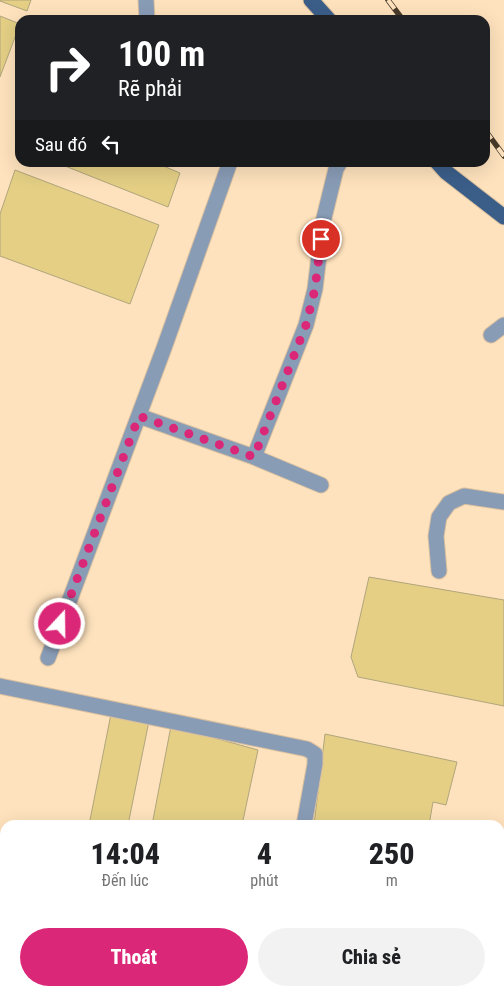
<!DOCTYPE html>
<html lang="vi">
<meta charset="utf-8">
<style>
:root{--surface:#fff;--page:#f2f2f2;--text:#202124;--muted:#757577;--accent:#db2777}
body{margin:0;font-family:"Roboto Condensed",sans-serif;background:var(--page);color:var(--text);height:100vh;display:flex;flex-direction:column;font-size:19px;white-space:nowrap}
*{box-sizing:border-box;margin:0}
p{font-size:16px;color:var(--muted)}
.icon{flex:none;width:28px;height:28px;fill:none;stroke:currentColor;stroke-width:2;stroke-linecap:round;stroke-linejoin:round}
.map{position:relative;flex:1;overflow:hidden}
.sheet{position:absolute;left:0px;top:820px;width:505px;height:176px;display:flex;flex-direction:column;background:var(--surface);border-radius:15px 15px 0 0;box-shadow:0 5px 20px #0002}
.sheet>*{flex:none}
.top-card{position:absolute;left:15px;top:15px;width:475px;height:152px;border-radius:15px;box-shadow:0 5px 20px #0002;background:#202124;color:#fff;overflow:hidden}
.pin{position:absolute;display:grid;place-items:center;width:42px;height:42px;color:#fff;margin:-21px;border:2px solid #fff;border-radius:50%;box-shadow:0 1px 5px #0007}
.me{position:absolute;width:55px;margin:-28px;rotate:21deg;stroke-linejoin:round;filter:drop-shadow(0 0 4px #0008)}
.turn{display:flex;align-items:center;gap:18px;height:105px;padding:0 20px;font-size:22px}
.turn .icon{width:65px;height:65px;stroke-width:2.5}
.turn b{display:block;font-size:35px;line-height:42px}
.then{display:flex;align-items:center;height:48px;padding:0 20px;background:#0003;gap:10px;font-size:19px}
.eta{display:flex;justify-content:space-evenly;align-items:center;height:85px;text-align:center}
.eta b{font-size:30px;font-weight:800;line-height:35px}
.primary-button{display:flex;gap:10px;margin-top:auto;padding:10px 20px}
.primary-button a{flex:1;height:58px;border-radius:30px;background:var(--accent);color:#fff;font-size:20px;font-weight:800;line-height:58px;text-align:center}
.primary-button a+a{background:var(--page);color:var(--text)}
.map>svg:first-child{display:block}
.building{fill:#e4cf85;stroke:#b0a57c}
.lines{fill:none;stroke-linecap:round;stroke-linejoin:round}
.minor-casing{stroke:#dac09f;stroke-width:17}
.major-casing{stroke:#dac09f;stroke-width:17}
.minor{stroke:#899cb6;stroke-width:15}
.major{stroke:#3b5e89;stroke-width:15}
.rail-casing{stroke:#493b2a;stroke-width:5.5}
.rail{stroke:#fee2bd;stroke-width:4;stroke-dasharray:11;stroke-linecap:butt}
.route{stroke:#db2777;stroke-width:9;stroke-dasharray:0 16.2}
</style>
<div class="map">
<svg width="504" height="996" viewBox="0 0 504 996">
<rect width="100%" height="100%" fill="#fee2bd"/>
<!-- building -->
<path class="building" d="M0,0H31L27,11L0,1Z
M0,16L20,24L0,77Z
M55,162H154L180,173L168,207Z
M15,170L159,225L130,304L0,256V214Z
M369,577L504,600V706L358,677L351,657Z
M111,714L149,721L128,825H89Z
M171,726L258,750L242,825H152Z
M325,734L457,762L446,805L433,802L429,825H314Z
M0,841L5,842V881L0,897Z
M143,991H209L208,996H168Z
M241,991H346L361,996H239Z
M361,991H396L395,996H377Z
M433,991H465L464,996H432Z"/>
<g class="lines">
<!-- minor casing -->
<g class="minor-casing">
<path id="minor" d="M146,0L147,20
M491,335L504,325
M139,416L254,457L306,325L315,289L323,222L336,169L340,162
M254,457L321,485
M439,571L436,536L439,517L449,503L464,496L504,502
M48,658L164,348L230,162
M0,686L307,749L315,754V764L304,825
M500,841H504
M0,975L5,976
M90,991L112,996
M234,996L235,991
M428,996L429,991"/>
</g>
<!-- major casing -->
<g class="major-casing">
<path id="major" d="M311,0L329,20
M437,162L446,172L504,217"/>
</g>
<!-- minor -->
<use href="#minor" class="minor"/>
<!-- major -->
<use href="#major" class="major"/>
<!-- rail casing -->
<g class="rail-casing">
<path id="rail" d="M388,0L403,20
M485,130L504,156"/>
</g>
<!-- rail -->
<use href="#rail" class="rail"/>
</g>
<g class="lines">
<!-- route -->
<path class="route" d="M60,624L139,416L254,457L306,325L315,289L321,239"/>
</g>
</svg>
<div class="pin" style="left:321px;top:239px;background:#d93025"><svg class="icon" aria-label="arrive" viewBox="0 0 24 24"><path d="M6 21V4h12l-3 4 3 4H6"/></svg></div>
<svg class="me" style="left:60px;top:624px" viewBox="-20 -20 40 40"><circle r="17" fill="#db2777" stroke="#fff" stroke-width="3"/><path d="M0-11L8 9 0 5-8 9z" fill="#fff"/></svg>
<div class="top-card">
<div class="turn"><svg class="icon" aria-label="right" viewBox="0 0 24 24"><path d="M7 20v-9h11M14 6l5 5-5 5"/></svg><div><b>100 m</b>Rẽ phải</div></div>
<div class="then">Sau đó<svg class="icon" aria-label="left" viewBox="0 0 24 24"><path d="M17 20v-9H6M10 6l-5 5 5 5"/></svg></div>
</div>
<section class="sheet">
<div class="eta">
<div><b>14:04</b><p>Đến lúc</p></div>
<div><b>4</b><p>phút</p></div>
<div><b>250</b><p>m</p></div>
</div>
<div class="primary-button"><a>Thoát</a><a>Chia sẻ</a></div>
</section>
</div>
